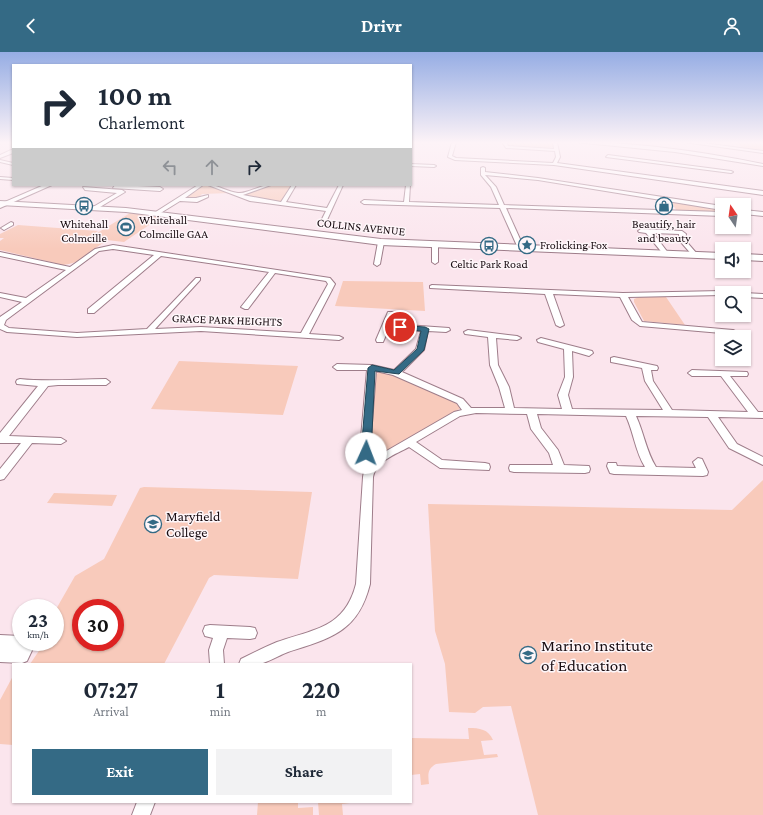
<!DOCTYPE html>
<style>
:root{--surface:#fff;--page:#f2f2f3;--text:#1f2937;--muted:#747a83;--accent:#346a85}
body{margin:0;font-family:"Crimson Pro",serif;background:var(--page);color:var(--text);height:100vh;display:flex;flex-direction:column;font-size:15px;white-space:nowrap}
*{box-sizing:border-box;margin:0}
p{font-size:13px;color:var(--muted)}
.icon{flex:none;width:22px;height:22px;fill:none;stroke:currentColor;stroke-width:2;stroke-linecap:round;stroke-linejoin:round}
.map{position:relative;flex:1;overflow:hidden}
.details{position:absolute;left:12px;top:611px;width:400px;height:140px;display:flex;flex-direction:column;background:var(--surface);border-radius:0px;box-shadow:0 1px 3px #0004}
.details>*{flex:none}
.hud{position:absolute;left:12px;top:12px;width:400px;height:122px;border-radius:0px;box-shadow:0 1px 3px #0004;background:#fff;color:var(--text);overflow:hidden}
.needle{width:26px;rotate:347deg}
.fabs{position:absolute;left:715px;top:146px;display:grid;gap:8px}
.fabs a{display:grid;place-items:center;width:36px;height:36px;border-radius:0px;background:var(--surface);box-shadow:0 1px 3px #0004;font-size:20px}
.speed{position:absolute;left:12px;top:547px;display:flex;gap:8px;font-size:20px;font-weight:700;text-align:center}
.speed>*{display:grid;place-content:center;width:52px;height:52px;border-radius:50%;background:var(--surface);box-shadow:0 1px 3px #0004;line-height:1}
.speed small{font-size:10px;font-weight:400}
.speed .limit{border:6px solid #d22;background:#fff;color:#111}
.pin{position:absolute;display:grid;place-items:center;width:34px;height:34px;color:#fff;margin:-17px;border:2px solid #fff;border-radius:50%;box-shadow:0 1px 4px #0007}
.me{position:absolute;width:44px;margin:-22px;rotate:2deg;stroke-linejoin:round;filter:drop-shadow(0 0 3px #0008)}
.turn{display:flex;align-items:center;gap:14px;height:84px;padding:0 20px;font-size:18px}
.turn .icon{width:52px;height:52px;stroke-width:2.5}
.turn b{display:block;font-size:28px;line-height:34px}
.lanes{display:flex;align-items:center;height:38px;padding:0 20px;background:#0003;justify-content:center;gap:20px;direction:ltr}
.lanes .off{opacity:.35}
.eta{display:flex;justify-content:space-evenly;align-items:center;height:68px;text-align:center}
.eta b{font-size:24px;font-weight:700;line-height:28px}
.cta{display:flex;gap:8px;margin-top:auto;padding:8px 20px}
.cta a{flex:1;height:46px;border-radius:0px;background:var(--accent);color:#fff;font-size:16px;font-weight:700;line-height:46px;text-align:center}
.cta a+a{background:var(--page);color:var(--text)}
header{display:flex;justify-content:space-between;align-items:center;height:52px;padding:0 20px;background:var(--accent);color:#fff;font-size:18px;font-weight:700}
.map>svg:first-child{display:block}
.green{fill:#f8cabb;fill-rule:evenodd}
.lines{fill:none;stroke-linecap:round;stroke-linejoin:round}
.minor-casing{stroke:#9e7d8a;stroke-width:2}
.tertiary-casing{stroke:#9e7d8a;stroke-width:2}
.secondary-casing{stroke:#9e7d8a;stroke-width:2}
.minor{fill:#fff;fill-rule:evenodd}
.tertiary{fill:#fff;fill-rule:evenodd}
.secondary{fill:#fff;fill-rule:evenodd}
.route{fill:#346a85;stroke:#224556}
.labels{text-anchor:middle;stroke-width:3;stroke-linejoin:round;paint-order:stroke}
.far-poi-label{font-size:12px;fill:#190d12;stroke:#fef6f9}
.far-street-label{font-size:12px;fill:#190d12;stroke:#fef6f9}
.poi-label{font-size:14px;fill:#190d12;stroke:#fef6f9;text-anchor:start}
.near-poi-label{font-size:17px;fill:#190d12;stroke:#fef6f9;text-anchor:start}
</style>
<header><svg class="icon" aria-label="back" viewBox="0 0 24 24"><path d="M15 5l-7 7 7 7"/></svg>Drivr<svg class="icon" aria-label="person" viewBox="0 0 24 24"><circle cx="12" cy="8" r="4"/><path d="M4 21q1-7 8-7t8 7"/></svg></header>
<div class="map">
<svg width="763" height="763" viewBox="0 0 763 763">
<rect width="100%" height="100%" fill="#fbe5ed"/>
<!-- green -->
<path class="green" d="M508,90H552L553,95L546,96L512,95L508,93Z
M731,90H763V98L744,96Z
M203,133H208L230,141L202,142L200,144L203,145L200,147L183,146Z
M272,133H292L282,149L279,150L243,143Z
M676,150L722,157V161L680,159L676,158L672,151Z
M130,161L161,165L124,190L107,188L76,210L69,212L63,213L0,198V189L4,186H0V182L18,173L98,179L87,186L104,188L89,186Z
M343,229L423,230L425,259L335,254Z
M639,245H666L685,273L644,269L634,250V247Z
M179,309L298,314L283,363L151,357Z
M379,320L388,321C405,328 451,343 461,356L388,398C381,401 377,403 371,400L370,396L375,324Z
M763,428V763H538L511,654L483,655L475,661L449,660L445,612L435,579L428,452L732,458Z
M144,435L312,440L298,527L214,523L209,526L164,612H30L45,590H55V559L75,524L104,507L140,436ZM81,556H115V590H81Z
M54,441L117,443L112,454L47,451Z
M13,624V693L0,692V648Z
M468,676C480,676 488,677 493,688L481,689L484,703L497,702L498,705L436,712C427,717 428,723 429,732L421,733L420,722L411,723V686L469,687Z
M258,750H298V756L313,755V763H257Z
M318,750H358L342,752L343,763H319Z"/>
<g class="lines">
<!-- minor casing -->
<g class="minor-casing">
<path id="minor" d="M452,90H456L452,104L456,106L553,111L556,105L555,99L506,96L502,90H506L508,94L554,97L553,90H557L560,105L557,111L763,139V143L554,113L455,108L448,105Z
M575,90C635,90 704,100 763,112V114L675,100Z
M684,90H696L763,99V101Z
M11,98H13V101L0,106V103Z
M608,103L731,119L733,120L731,121L606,105Z
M0,108L13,111V113L0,110Z
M411,112L434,113L436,114L434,115L411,114Z
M483,115L485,116V120L538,126L722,154V158L538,128L485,123L496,135L504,153L722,160V164L506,156L524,196L521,198L518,196L500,156L364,152L361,150L364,148L404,150L406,133H410L409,150L499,153L491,135L481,123V116Z
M0,125L13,126V128L0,127Z
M115,133L160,135L163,137L160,139L113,136Z
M198,133H203L185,146H196L208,143V145L197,150L180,149L159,162L154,161Z
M208,133C219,133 227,140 238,141C247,142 260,133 271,133L243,143L281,150L292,133H296L286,150L327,156L339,133H343L327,168L325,169L322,167L326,159L250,149Z
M83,135L122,138L125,140L95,158L92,156L93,155L117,141L85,138Z
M744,158L763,160V164L744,162Z
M11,170L13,171V173L4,178L1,176Z
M641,177L682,179L686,182L685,188L698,203L693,204L679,188V182L653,181L669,202L664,203L646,181L639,180L638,179Z
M381,188L384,190L380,212L377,214L374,212L378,190Z
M435,191L438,193V210L435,212L432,210V193Z
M113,193L330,226L335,232L309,282L339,284L343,286L339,288L201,279L77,285L7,280L0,277V265L22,250L0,245V241L26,246L66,218L0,204V200L70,215L95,197ZM113,197L154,203L88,257V261H94L161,204L269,220L241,255L245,257H248L275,221L326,229L328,232L301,281L201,275L155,277L200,228V226H196L147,277L77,281L9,276L4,273L6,268L99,199Z
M432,233L623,241L722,239L726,241H722V243L628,245L642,270L733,278L737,280L733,282L640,274L632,268L620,245L553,242L564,273L560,275L556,273L545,242L430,236V234Z
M743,241H744L763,242V246L744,245Z
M388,260H394L395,262L391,272L449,276L450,278L446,280L428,279L424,298L402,320L463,347L471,356H505L499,335L490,313L488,285L465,282L464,280L468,278L517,284L521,286L517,288L496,286L498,313L509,335L514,356L562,357L558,343L565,325L564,297L538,290L537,288L541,286L592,299L593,301L589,304L572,299L573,325L568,343L572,357L663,358L645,329L642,316L611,310V306L614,305L657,314L658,316L657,318H651L653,329L672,358L748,360L721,324H692L688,321L692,318L747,320L748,322L747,324H730L758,360H763V366L718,365L737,392L763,405V413L729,396L708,365L636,364C644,381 646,399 656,415L696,416L693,410L698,406L702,407L708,420L707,423L703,424L614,422L610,421L607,414L608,411H616L617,414L645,415C635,399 634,381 626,364L537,362L541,376L558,398L564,413L589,414L590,417L589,420L585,421L514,420L510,419L509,416L510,413H553L549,401L531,377L527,362L476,361L460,364L416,390L442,408L485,411L489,412L490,415L489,418L440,416L409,395C396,402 376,409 373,425L370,532C358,580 331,586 288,600C280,603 272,608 263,611C256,614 246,612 239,612L241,607C253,601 265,595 277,590C314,577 345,576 356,532L363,425L364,419L369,411L364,407L360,397L367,318H337L333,315L337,312L372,313L394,318L416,297L421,279L389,276L383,290H377L376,288ZM376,319L393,323L457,351L462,358L454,360L376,405L370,397Z
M20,327C49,330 77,327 106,327L110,330L106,333H58L48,334L9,384L61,386L66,389L61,392L32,391L4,427L0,428V417L21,391H0V381L38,334L17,332L16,330L17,328Z
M210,573L250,575L255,576L257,581L255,586L250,587L227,586L223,598L224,612H210L209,598L213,586L205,584L203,579L205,574Z
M0,583L21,584V590H36L27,609L22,611L0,610Z
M137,750H155L150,763H132Z"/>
</g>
<!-- tertiary casing -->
<g class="tertiary-casing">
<path id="tertiary" d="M44,133H52L0,156V152Z"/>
</g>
<!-- secondary casing -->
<g class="secondary-casing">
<path id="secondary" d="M0,149L126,156L381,187L722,201V207L381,193L126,160L0,153Z
M744,202L763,203V209L744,208Z"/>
</g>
<!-- minor -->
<use href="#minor" class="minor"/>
<!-- tertiary -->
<use href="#tertiary" class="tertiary"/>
<!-- secondary -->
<use href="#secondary" class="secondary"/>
</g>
<!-- sky -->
<linearGradient id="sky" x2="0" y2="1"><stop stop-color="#96ade4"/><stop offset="0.46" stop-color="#fdf3f7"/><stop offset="1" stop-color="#fdf3f7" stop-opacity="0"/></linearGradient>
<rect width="763" height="197" fill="url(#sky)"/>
<!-- route -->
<path class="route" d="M397,273L425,275L429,277L424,298L399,322L375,319L371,401L366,404L361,401L368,316L372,313L394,318L417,297L421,279L400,277L397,276Z"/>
<!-- icons -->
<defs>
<g id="bus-ring" transform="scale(0.9)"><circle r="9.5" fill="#fef6f9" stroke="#346a85" stroke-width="1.5"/><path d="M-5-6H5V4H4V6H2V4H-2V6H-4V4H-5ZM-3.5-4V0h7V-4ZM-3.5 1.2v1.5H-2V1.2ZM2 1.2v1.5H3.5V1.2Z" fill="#346a85"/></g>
<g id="shop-ring" transform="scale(0.9)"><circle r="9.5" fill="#fef6f9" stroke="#346a85" stroke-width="1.5"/><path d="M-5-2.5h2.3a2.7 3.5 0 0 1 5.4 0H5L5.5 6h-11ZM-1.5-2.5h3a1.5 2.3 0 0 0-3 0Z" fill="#346a85"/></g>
<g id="stadium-ring" transform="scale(0.9)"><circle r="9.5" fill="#fef6f9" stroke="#346a85" stroke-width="1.5"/><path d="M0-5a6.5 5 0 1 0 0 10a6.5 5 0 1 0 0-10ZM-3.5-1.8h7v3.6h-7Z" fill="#346a85"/></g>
<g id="sight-ring" transform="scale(0.9)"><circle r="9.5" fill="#fef6f9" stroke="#346a85" stroke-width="1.5"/><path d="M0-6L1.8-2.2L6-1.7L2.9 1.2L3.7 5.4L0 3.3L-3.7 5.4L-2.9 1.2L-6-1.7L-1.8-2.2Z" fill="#346a85"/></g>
<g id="school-ring" transform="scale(0.9)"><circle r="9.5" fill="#fef6f9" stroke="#346a85" stroke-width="1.5"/><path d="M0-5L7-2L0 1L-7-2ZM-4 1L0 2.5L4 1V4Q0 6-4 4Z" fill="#346a85"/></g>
<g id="university-ring" transform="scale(0.9)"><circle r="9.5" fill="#fef6f9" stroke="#346a85" stroke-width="1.5"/><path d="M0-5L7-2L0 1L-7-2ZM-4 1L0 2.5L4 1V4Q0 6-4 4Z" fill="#346a85"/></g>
</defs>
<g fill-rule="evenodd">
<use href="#bus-ring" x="84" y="154"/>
<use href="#shop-ring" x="664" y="154"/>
<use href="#stadium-ring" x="126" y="175"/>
<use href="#sight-ring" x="527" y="193"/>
<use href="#bus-ring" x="489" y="194"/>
<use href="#school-ring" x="153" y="472"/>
<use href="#university-ring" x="528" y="603"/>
</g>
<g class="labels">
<!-- far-poi labels -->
<g class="far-poi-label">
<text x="139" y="172" text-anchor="start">Whitehall<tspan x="139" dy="14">Colmcille GAA</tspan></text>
<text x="84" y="176">Whitehall<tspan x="84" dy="14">Colmcille</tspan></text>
<text x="664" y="176">Beautify, hair<tspan x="664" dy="14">and beauty</tspan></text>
<text x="540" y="197" text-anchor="start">Frolicking Fox</text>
<text x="489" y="216">Celtic Park Road</text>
</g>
<!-- far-street labels -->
<g class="far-street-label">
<text transform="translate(361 175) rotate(6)" y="4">COLLINS AVENUE</text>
<text transform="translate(227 268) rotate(2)" y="4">GRACE PARK HEIGHTS</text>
</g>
<!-- poi labels -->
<g class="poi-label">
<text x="166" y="469">Maryfield<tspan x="166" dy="16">College</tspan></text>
</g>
<!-- near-poi labels -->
<g class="near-poi-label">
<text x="541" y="599">Marino Institute<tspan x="541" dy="20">of Education</tspan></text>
</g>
</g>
</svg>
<div class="fabs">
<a><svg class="needle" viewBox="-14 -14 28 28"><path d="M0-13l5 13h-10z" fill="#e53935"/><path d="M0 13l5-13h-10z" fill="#747a83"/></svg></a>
<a><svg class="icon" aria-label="sound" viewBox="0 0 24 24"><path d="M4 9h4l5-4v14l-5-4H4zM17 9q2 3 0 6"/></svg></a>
<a><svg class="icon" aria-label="search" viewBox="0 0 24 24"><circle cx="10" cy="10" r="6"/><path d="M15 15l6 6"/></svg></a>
<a><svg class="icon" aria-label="layers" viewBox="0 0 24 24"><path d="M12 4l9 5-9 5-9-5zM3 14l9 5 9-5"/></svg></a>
</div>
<div class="speed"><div>23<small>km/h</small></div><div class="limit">30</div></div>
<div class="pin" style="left:400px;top:275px;background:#d93025"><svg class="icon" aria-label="arrive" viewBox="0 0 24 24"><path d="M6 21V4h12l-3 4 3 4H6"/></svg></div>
<svg class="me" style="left:366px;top:401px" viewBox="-20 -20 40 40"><circle r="19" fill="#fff"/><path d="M0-13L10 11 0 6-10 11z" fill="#346a85"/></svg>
<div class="hud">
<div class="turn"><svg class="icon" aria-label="right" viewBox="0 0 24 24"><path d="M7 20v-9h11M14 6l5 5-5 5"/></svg><div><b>100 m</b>Charlemont</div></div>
<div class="lanes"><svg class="icon off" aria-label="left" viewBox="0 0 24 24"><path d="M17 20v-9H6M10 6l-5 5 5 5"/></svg><svg class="icon off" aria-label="ahead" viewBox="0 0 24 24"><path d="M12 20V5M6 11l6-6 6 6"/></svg><svg class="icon" aria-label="right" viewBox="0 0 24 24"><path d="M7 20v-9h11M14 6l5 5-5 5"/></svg></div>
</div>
<section class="details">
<div class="eta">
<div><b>07:27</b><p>Arrival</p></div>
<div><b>1</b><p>min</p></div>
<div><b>220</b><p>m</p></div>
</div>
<div class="cta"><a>Exit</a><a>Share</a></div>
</section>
</div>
